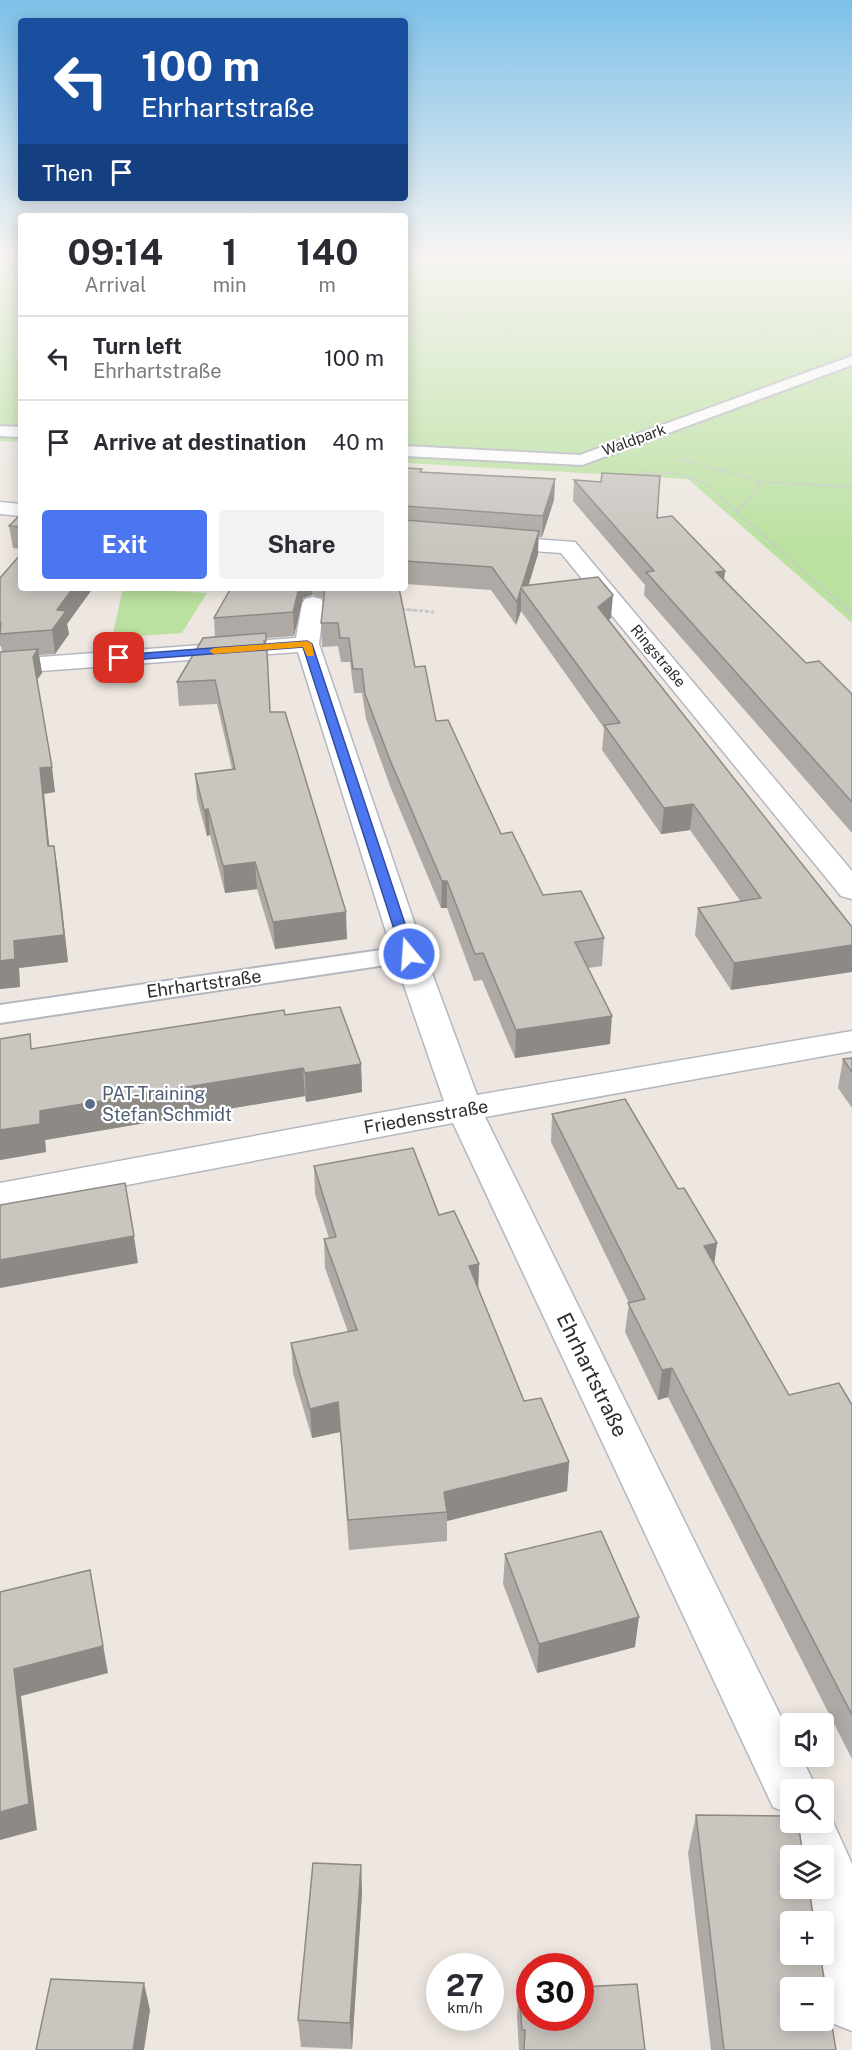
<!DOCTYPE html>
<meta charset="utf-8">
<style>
:root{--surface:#fff;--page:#f2f2f3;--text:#2b2b33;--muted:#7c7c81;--line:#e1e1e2;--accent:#4b76f0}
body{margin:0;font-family:"Public Sans",sans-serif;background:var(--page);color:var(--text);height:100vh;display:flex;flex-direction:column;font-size:22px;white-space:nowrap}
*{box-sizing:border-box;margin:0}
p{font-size:20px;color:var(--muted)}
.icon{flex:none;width:33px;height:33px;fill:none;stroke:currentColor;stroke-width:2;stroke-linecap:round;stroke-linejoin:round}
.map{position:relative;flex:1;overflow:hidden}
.drawer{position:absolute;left:18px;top:213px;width:390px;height:378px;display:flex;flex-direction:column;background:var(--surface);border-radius:6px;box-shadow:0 3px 15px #0003}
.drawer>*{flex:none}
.hud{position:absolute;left:18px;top:18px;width:390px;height:183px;border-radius:6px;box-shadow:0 3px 15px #0003;background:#1a4fa0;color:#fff;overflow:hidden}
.buttons{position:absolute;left:780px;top:1713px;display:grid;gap:12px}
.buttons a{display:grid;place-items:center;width:54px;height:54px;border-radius:6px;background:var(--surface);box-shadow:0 3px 15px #0003;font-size:30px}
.speed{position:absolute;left:426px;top:1953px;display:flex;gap:12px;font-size:30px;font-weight:700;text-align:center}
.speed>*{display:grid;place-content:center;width:78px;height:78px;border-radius:50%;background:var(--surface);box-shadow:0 3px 15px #0003;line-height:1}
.speed small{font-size:15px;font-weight:400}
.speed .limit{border:9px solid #d22;background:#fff;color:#111}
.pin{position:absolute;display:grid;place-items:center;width:51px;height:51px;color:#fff;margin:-26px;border-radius:12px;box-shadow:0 3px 9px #0006}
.me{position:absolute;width:66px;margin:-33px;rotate:342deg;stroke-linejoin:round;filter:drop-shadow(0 0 4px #0008)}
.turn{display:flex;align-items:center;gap:21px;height:126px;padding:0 24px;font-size:27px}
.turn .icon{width:78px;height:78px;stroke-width:2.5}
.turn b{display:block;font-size:42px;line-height:51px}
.then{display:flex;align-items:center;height:57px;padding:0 24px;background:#0003;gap:12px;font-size:22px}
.eta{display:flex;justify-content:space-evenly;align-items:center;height:102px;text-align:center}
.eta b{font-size:36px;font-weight:700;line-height:42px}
.primary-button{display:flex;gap:12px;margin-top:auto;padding:12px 24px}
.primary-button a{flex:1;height:69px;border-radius:6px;background:var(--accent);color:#fff;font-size:24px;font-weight:700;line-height:69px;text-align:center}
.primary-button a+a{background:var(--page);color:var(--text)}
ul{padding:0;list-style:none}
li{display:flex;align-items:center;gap:18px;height:84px;padding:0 24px;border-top:2px solid var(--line)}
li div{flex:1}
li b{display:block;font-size:22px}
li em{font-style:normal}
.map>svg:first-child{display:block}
.green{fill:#bbe1a1}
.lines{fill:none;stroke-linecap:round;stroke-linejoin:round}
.lane-casing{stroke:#b4b7bf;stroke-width:4}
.street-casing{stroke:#b4b7bf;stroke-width:3}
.path-far2{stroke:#c8c8c8;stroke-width:1.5;stroke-dasharray:2 1.5;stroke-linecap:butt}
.path-far1{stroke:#c8c8c8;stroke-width:2;stroke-dasharray:3 1.5;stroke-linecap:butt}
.path{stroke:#c8c8c8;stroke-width:3;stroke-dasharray:4 2;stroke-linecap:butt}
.lane{fill:#fff;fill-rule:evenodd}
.street{fill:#fff;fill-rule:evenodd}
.wall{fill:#aea9a4}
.shaded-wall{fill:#8d8a86}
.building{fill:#cac5bf;stroke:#8d8a86;stroke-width:1.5;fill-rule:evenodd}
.route{fill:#4b76f0;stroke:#314d9c;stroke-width:1.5}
.slow{fill:#f59e0b}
.service-dot{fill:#5c6f8a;stroke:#fff;stroke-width:2}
.labels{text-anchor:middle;stroke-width:4.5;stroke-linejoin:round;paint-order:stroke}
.far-street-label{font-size:15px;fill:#2d2d2d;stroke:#fff}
.street-label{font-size:18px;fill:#2d2d2d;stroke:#fff}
.service-label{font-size:18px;fill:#4e5e75;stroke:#fff;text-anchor:start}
.near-street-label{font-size:21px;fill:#2d2d2d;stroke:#fff}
</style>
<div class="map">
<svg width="852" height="2050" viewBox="0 0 852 2050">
<rect width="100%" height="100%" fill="#eee7e1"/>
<!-- green -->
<path class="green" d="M0,258H21V442L0,441Z
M405,258H852V623L688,479L405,463Z
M123,588L207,593L182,633L112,638Z"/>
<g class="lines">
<!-- lane casing -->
<g class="lane-casing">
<path id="lane" d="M852,356V365L582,465L405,456V446L580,455Z
M0,426L21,427V437L0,436Z
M409,946L419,948L423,954L419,960L0,1023V1005Z"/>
</g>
<!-- street casing -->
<g class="street-casing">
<path id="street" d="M0,502L21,504V516L0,514Z
M405,530L575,542L852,871V899L841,896L561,553L405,542Z
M313,597L321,599L324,604L319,644L425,954L477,1095L852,1031V1051L485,1117L790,1735V1756H801L817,1790H790V1822H824V1803L825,1804L852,1864V2031L832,2023L824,2003V1988H821L815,1954H824V1922H809L803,1888H824V1856H796L781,1822L785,1812L773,1807L453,1123L0,1209V1183L444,1101L393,954L298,652L0,674V660L296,638L302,604L305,599Z"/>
</g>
<!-- path-far2 -->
<path class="path-far2" d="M785,262L779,301L829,336
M0,265L21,266
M0,305L21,298
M405,330L663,258"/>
<!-- path-far1 -->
<path class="path-far1" d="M677,458L762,482L852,487
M639,472L676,474L703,482L848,611
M737,512L762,482
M401,609L418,611"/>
<!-- path -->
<path class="path" d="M401,609L434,612
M846,609L852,614"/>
<!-- lane -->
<use href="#lane" class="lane"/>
<!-- street -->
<use href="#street" class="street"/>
</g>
<!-- wall -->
<path class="wall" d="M405,468L422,472L555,479L554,500L542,537H538V554L528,585L611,618L608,620L852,927L731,990L695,935L698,908L741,902L690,830L661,834L602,750L604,728L521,611L516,625L491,590L405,584Z
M574,480L657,518L725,571L724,579L806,663L852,694V833L644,595L645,585L573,501Z
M21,514V549L13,548L9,526Z
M0,578L21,588H93L67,624L69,634L55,654L39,655L42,673L37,680L55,792L44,794L49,846H54L58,872L68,962L19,968L20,987L0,989V652H2L1,646H0Z
M231,588H399L415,667L436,721L501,834L543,895L604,938L602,966L588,968L610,1044L515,1058L482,980L474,981L447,908H441L390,786L366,719L362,693H354L350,662H341L338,646L322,647L321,623L324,599L323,598L312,595L303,598L294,636L266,638L270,712L347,939L275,949L257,889L225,893L210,835L207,836L197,799L195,774L232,769L217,704L179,706L177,682L215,637L214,618Z
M285,1015L361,1064L362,1092L306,1102L305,1096L45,1140L46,1152L0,1160V1039L33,1049Z
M852,1058V1108L838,1088L843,1059Z
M552,1114L678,1189L717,1243L714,1263L789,1395L852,1405V1759L668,1397L658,1400L625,1332L629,1303L551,1142Z
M314,1166L439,1215L479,1264L478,1289L524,1401L569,1462L567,1491L447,1521V1541L349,1550L340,1432L312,1438L293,1373L291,1343L348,1332L325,1268L324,1239L329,1238L315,1194Z
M505,1554L635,1647L537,1673L503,1584Z
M696,1815L836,2050H711L688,1853Z
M361,1865L362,1893L352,2049L301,2047L298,2020Z
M519,1989L645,2050H519L517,2016Z"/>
<!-- shaded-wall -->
<path class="shaded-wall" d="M555,479L554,500L542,537L543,516Z
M539,531L538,554L526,594L522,586Z
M725,571L722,593L716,572Z
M73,588H93L67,624L69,634L55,654L52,630L57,610Z
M299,588H312V595L303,598L294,636L293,612Z
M521,588V611L516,625L517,602Z
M613,595L611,618L596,630L598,607Z
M38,649L42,673L36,681L33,657Z
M52,767L55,792L44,794L52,873L48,846L40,768Z
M693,804L690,830L661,834L664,808Z
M208,809L210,835L207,836L204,810Z
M54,846L58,872L68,962L19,968L20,987L0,989V961L14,941Z
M255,862L257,889L225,893L223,866Z
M442,881H447V908H441Z
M346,912L347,939L275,949L273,922Z
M852,945V972L731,990L734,963Z
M612,1016L610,1044L515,1058L516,1030Z
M361,1064L362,1092L306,1102L305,1073Z
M303,1068L305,1096L45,1140L46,1152L0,1160V1130L40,1111Z
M134,1236L138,1263L0,1288V1260Z
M717,1243L713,1272L704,1246Z
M479,1264L478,1293L469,1266Z
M672,1368L668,1397L658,1400L662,1370Z
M338,1402L340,1432L312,1438L310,1409Z
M569,1462L567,1491L447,1521V1512L444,1492Z
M90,1570L108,1673L21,1696L37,1830L0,1840V1812L14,1669Z
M639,1617L635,1647L537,1673L539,1644Z
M361,1865L362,1893L352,2049L350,2023Z
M144,1983L150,2010L144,2050H133Z"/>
<!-- building -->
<path class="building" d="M405,468L422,469L420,472L555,479L543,516L405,506Z
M602,473L660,476L657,518L672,516L725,571L716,572L806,663L819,661L852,694V802L646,572L654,571L574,480L601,482Z
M21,514V527L9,526Z
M405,520L539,531L522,586L598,577L613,595L598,607L852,927V945L734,963L698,908L761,898L693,804L664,808L604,725L620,723L521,588L517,602L492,567L405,561Z
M21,554V588H73L57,610L66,611L52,630L0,634L1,623L0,622V578Z
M231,588H299L293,612L214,618Z
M325,588H399L415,667L425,666L436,721L448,720L501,834L512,832L543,895L581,891L604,938L575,942L612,1016L516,1030L483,953L475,954L447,881H442L390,760L365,694L362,669H353L349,638H340L338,623H321Z
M266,633V641H264L267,651L270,712H285L346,912L273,922L255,862L223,866L208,809L204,810L195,774L235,769L215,680L177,682L203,638Z
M38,649L33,657L52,767L40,768L48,846H54L64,935L14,941L15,959L0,961V652Z
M340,1007L361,1064L305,1073L303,1068L40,1111V1124L0,1130V1039L30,1034L31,1049L284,1010L285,1015Z
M852,1058V1072L843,1059Z
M625,1099L678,1189L684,1188L717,1243L704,1246L789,1395L839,1383L852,1405V1715L672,1368L662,1370L628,1303L645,1299L552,1114Z
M413,1148L439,1215L454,1211L479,1264L469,1266L524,1401L541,1398L569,1462L444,1492L447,1512L348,1520L338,1402L310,1409L291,1343L357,1330L324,1239L336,1237L314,1166Z
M125,1183L134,1236L0,1260V1205Z
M601,1531L639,1617L539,1644L505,1554Z
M90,1570L103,1646L14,1669L29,1804L0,1812V1592Z
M696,1815L790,1816V1822H798L803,1856H790V1888H809L814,1922H790V1954H820L836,2050H724ZM790,1988H824V2020H790Z
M313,1863L361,1865L350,2023L298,2020Z
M51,1979L144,1983L133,2050H36Z
M637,1984L645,2050H524L525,2030H522L519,1989L530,1988V2018H580V1987Z"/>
<!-- sky -->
<linearGradient id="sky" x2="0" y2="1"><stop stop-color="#7cc0e8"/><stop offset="0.47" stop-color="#f7f4f2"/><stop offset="1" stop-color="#f7f4f2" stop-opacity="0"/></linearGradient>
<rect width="852" height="545" fill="url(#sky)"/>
<!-- route -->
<path class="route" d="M307,641L312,644L415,954L413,957H404L402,954L303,647L119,661L114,658L119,655Z"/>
<!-- slow -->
<path class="slow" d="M307,641L312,644L314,656H307L303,647L214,654L209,651L214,648Z"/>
<!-- markers -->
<circle class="service-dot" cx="90" cy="1104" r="6"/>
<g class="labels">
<!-- far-street labels -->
<g class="far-street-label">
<text transform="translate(634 440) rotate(-20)" y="5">Waldpark</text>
<text transform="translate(658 656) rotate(50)" y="5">Ringstraße</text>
</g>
<!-- street labels -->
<g class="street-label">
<text transform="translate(204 984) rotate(-8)" y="6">Ehrhartstraße</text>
<text transform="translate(426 1117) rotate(-10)" y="6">Friedensstraße</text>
</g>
<!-- service labels -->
<g class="service-label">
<text x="102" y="1100">PAT-Training<tspan x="102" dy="21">Stefan Schmidt</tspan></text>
</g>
<!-- near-street labels -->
<g class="near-street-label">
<text transform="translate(592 1375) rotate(64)" y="7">Ehrhartstraße</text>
</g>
</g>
</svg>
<div class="buttons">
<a><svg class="icon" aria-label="sound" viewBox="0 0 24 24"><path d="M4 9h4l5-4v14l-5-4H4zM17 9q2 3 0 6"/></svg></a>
<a><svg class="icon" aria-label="search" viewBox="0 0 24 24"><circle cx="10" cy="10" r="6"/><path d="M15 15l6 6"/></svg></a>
<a><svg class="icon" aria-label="layers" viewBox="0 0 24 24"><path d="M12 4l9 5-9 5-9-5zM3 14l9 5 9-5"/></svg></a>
<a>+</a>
<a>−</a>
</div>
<div class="speed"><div>27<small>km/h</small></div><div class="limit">30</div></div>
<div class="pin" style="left:119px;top:658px;background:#d93025"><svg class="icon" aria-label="arrive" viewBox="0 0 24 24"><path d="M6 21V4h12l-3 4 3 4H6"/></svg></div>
<svg class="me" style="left:409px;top:954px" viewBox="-20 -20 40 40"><circle r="17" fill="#4b76f0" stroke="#fff" stroke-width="3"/><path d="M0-11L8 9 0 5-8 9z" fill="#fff"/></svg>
<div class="hud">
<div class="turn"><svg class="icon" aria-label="left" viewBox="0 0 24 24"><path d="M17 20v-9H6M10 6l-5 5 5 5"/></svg><div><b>100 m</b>Ehrhartstraße</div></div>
<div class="then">Then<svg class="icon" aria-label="arrive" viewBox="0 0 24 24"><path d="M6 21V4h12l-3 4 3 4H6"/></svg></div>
</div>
<section class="drawer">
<div class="eta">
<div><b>09:14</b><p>Arrival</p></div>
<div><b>1</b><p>min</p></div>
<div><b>140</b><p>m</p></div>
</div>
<ul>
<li><svg class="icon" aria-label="left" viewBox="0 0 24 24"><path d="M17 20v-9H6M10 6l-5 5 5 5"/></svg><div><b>Turn left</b><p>Ehrhartstraße</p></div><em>100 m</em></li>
<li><svg class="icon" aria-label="arrive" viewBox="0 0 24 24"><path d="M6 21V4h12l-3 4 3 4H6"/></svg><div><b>Arrive at destination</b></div><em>40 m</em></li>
</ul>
<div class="primary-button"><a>Exit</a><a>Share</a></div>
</section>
</div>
